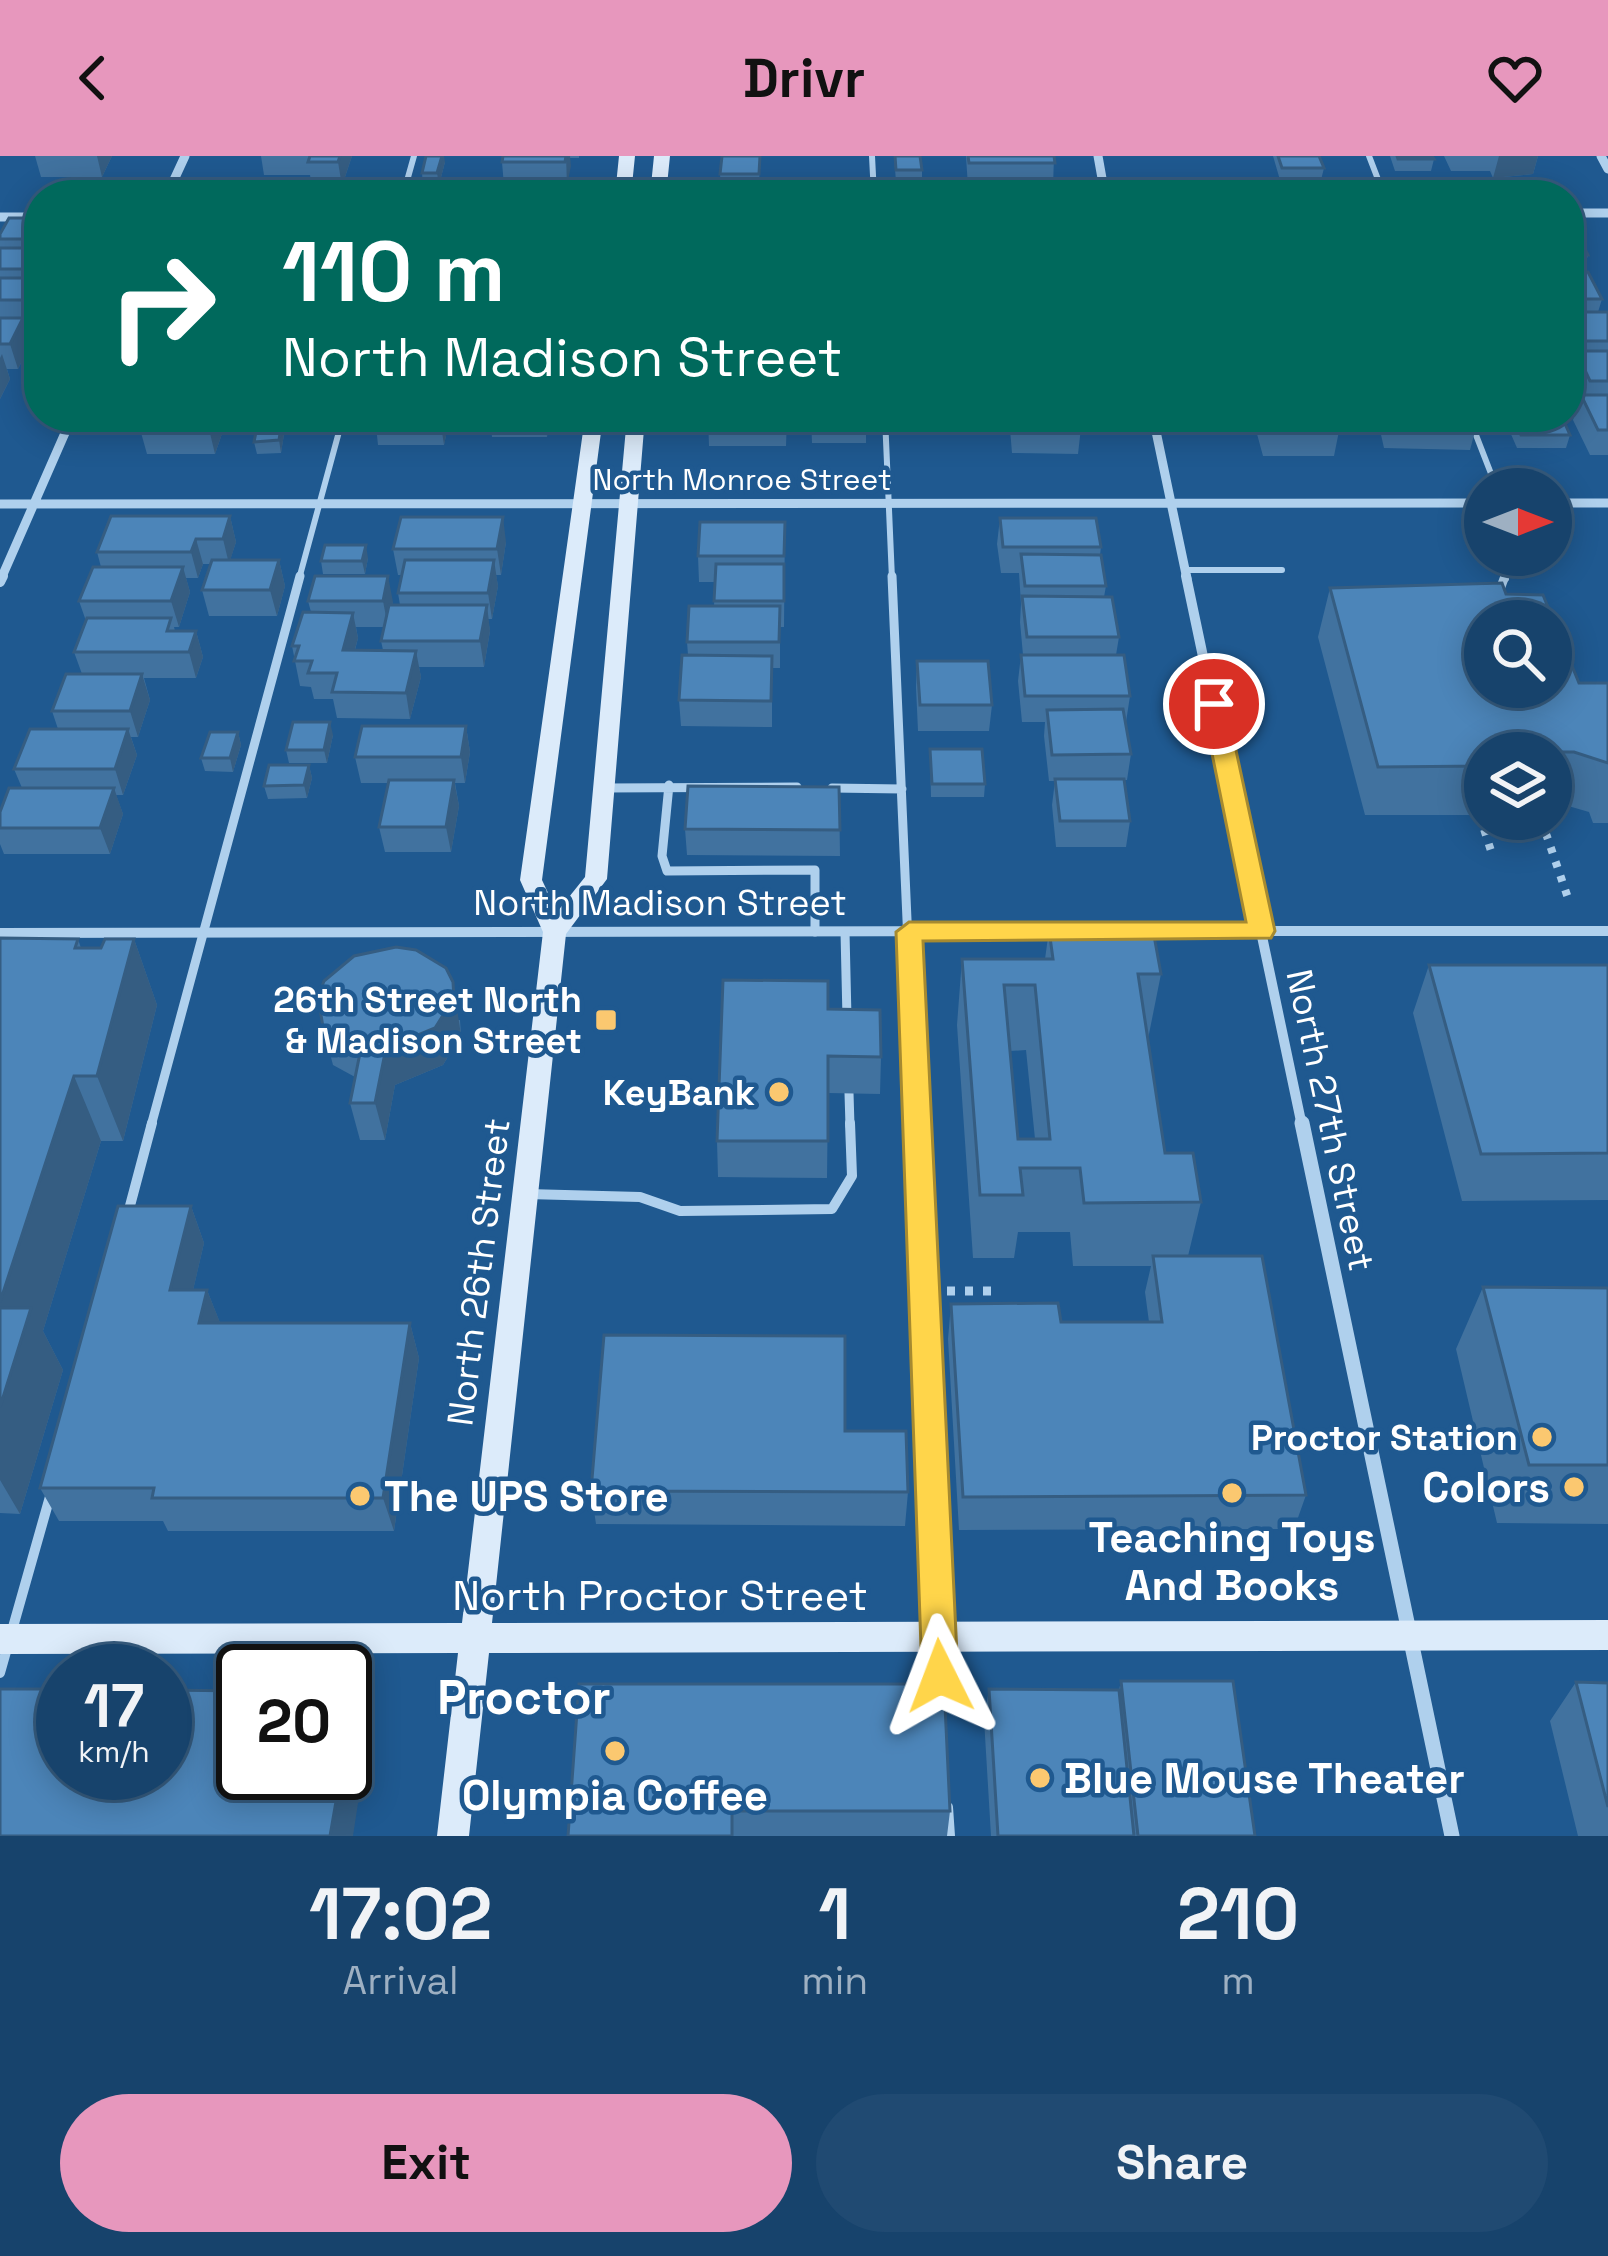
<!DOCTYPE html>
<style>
:root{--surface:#17436c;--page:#204a72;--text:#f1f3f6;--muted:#9eb0c2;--line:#365c7f;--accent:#e797bd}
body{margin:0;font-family:"Space Grotesk",sans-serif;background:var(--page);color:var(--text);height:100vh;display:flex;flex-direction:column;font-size:45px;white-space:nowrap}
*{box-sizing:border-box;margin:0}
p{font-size:39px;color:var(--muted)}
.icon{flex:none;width:66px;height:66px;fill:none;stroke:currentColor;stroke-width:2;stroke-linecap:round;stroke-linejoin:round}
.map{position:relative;height:1680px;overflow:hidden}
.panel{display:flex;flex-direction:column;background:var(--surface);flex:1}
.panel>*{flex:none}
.hud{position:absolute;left:24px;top:24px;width:1560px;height:252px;border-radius:48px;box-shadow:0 6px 30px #0003,0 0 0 3px var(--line);background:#00695c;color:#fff;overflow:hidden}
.needle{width:78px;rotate:90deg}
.fabs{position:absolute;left:1464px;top:312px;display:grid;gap:24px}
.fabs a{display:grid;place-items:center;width:108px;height:108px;border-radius:50%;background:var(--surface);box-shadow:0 6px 30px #0003,0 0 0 3px var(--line);font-size:60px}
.speed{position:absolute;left:36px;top:1488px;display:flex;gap:24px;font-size:60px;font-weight:700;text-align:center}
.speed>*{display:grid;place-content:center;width:156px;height:156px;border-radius:50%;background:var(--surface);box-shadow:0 6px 30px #0003,0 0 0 3px var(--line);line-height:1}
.speed small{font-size:30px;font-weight:400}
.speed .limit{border:6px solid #111;border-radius:18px;background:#fff;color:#111}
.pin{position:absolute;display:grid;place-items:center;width:102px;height:102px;color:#fff;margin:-51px;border:6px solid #fff;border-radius:50%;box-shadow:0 3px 12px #0007}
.me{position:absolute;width:132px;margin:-66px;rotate:357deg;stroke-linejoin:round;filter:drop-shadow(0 0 9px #0008)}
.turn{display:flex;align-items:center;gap:42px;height:252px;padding:0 60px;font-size:54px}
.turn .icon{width:156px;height:156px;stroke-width:2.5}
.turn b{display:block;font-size:84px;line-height:102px}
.eta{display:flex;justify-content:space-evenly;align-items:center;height:204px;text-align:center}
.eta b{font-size:72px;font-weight:700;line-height:84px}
.button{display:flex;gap:24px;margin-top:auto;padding:24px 60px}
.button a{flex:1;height:138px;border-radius:72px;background:var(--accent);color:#111;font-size:48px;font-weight:700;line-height:138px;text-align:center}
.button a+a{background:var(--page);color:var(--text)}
header{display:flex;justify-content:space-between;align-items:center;height:156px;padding:0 60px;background:var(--accent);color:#111;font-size:54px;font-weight:700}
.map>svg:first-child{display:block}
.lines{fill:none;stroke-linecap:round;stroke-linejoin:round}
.path-far1{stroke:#afd0ed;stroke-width:8;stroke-dasharray:6 9;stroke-linecap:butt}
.path{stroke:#afd0ed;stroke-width:9;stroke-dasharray:8 10;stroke-linecap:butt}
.lane-far2{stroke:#afd0ed;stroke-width:6}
.lane-far1{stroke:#afd0ed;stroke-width:9}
.lane{stroke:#afd0ed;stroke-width:10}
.street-far2{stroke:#afd0ed;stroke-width:9}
.street-far1{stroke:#afd0ed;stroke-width:10}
.street{stroke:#afd0ed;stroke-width:15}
.secondary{fill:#dcebfa;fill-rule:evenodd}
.wall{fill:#41729f;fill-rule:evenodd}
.shaded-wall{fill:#355d82}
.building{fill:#4c85b9;stroke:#355d82;stroke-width:3;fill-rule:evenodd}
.route{fill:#ffd54a;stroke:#a68a30;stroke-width:3}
.poi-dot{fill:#fbc870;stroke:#1f5990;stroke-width:4.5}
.labels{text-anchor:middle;stroke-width:9;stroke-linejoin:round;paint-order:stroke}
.far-street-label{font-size:30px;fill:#fff;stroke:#1f5990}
.street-label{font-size:36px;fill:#fff;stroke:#1f5990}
.poi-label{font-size:36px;font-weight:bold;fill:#fff;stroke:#1f5990;text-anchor:end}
.near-poi-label{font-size:42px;font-weight:bold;fill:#fff;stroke:#1f5990;text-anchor:start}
.near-street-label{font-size:42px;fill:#fff;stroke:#1f5990}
.near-neighbourhood-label{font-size:48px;font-weight:bold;fill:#fff;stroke:#1f5990}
</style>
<header><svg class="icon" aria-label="back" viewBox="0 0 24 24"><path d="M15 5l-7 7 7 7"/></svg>Drivr<svg class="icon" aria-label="heart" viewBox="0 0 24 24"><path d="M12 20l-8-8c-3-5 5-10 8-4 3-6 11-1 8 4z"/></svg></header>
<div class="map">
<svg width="1608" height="1680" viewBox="0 0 1608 1680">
<rect width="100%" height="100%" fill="#1f5990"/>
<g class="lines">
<!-- path-far1 -->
<path class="path-far1" d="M1475,645L1492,698
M1541,663L1568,742"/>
<!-- path -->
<path class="path" d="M947,1135H999"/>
<!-- lane-far2 -->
<path class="lane-far2" d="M872,0L874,39
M1369,0L1384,39
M403,39L414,0
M885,261L892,423
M1469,261L1497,333
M1185,414H1282
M299,423L343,261
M1506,423L1501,404L1506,399"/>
<!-- lane-far1 -->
<path class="lane-far1" d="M892,420L916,970
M1499,436L1505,420
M669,629L662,700L667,715L815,714V776
M605,632L797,631
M832,632L902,633
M845,776L847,862
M849,937L850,970
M151,970L300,420"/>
<!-- lane -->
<path class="lane" d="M916,967L941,1538
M527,1038L640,1041L680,1055L832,1053L852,1020L850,967
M127,1061L152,967
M0,1517L51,1337
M948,1651L950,1680"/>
<!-- street-far2 -->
<path class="street-far2" d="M1098,0L1105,39
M1601,0L1608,13
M167,39L185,0
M1569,57H1608
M0,61H39
M1153,261L1187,423
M1551,347H1608
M0,348L1485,347
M1,423L72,261"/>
<!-- street-far1 -->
<path class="street-far1" d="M1186,420L1302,970
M0,426L3,420
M1141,775H1608
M0,777L1061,775"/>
<!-- street -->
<path class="street" d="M1302,967L1452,1680"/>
<!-- secondary -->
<path class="secondary" d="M619,0H635L631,39H615Z
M654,0H670L666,39H650Z
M585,261H603L542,724L557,756L585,721L627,261H645L607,723L566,778L492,1467L1608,1464V1494L489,1497L469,1680H437L458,1497L0,1498V1468L462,1467L543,776L520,724Z"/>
</g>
<!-- wall -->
<path class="wall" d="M35,0H112L102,21H41Z
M261,0H352L342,30H312L310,19H264Z
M503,0H579V2H570L567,30H504L502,6Z
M760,0L759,30H721L720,18Z
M894,0L922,14V26H896Z
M966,0H1054L1053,31H968Z
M1273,0H1319L1324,12L1321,24H1280Z
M1390,0H1432L1434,3L1431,15H1395Z
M1444,0H1538L1533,18L1493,22L1490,15H1451Z
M445,6L439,29H423L422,17Z
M39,62V168H25L31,187L18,213H7L10,223L0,243V78Z
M1569,74L1588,99L1583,116L1602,143L1598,156H1608V299H1590L1573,264L1579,244L1569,222L1572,210H1569Z
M213,261H223L225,269L215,298H147L140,273Z
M375,261H450L444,289H378Z
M490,261H550L547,281H492Z
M708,261H787L786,290H709Z
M811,261H866V287H812Z
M1009,261H1080L1081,272L1078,298L1012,297Z
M1255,261H1335L1339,275L1334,300H1263L1254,267Z
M1377,261H1474L1477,268L1470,294L1384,292Z
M1509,261H1562L1570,279L1566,292H1517L1507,269Z
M284,278L281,297L257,298L254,286Z
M230,360L236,386L230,404H279L285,430L277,460H209L202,434L210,408H203L198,422H186L190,436L179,471H174L175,475H196L203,501L196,522H144L150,544L138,581H131L137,599L123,639H116L123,658L110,698H4L0,688V656L22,632L14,613L58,573L52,555L82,518L74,496L86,465L79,445L101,411L97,396Z
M1000,362L1101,391L1100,399L1106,430L1104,441L1119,481L1116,499L1130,540L1126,566L1131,598L1127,624H1124L1130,665L1126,691H1056L1052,649L1055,625H1049L1044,580L1045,566H1022L1018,525L1021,499H1023L1020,466L1021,448L1019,417H1001L997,388Z
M785,366L784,471H780V512H772V571L681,570L679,544L688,499L687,486L714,450L715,426H699L698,400Z
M506,386L501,419H496L498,430L492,463H488L490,475L484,511H419L421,521L410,563L337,562L333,543H314L311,531L300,530L292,490L311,456L308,445L393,446L392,449H400L398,437L402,419H398L393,393ZM356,471H384L381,485L383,494H355L358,482Z
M368,402L365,418H323L321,405Z
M1330,432L1506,438L1579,527H1608V667H1593L1589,656L1551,645V597H1485V645H1476L1471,659H1365L1318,481Z
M917,505L992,549L989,575H918L916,531Z
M466,570L470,596L465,627H455L459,650L451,696H385L379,671L388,627H361L355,601Z
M238,576L241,589L233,616L205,615L201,602Z
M333,579L327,607H289L286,594Z
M930,593L985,628L984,641H931Z
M309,609L312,622L307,642L268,643L264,630Z
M839,631L840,700L687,699L685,673Z
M1049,774L1161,818L1148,883L1165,997L1201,1046L1188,1100L1306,1339L1294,1373L959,1374L948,1183L951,1148L1061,1166H1149L1145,1136L1151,1110H1073L1070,1076H1018L1014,1102H973L957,869L962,803H1045ZM1026,894L1035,983H1018L1010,895Z
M0,782L78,783L81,792H101L134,783L157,849L123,985H101L43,1175L63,1214L20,1358L0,1357Z
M1429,809H1608V1044L1462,1045L1413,857Z
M828,853L881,901L880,938L828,937L827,1022L718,1021L717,985Z
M460,864L461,879L443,909L395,929L385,984H360L350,947L355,921L333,909L323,871Z
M191,1050L204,1087L193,1134H207L220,1167H410L419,1202L394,1375H168L163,1365H59L40,1332Z
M1483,1131L1608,1132V1368L1497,1367L1456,1193Z
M845,1275L908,1336L905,1370L596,1368L591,1335Z
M1121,1525L1255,1680H991L984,1563L989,1533L1119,1534Z
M1576,1526L1608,1527V1680H1578L1550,1565Z
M579,1528L950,1655L947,1680H568Z"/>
<!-- shaded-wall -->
<path class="shaded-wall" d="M97,0H112L102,21Z
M340,0H352L342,30L338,6Z
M442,0H444L445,6L439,29L437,17Z
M566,0H570L571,10L567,30Z
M1499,0H1538L1533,18L1493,22Z
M39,130V166L32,144Z
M23,162L31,187L18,213L10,188Z
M2,198L10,223L0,243V202Z
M213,261H223L225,269L215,298L209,273Z
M441,261H450L444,289L440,263Z
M545,261H550L547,281Z
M282,265L284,278L281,297L279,284Z
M230,360L236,386L229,408L223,383Z
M503,361L506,386L501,419L497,393Z
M196,383L203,408L198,422L191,396Z
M366,389L368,402L365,418L362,405Z
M279,404L285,430L277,460L270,434Z
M494,404L498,430L492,463L488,437Z
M183,411L190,436L179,471L171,445Z
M388,420L393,446L388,471L383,445Z
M487,449L490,475L484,511L480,485Z
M353,457L358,482L348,519L343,494Z
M196,475L203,501L196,522L189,496Z
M416,495L421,521L410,563L406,537Z
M142,518L150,544L138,581L130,555Z
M330,566L333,579L327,607L324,594Z
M466,570L470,596L465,627L461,601Z
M128,573L137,599L123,639L115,613Z
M238,576L241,589L233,616L230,602Z
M309,609L312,622L307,642L304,629Z
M454,624L459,650L451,696L446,671Z
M114,632L123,658L110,698L100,672Z
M134,783L157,849L123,985L97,920Z
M453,826L461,879L443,909L395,929L385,984L375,947L386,892Z
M74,920L101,985L43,1175L63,1214L20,1358L0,1324V1146Z
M191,1050L204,1087L185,1169L170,1134Z
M207,1134L221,1169L199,1167Z
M410,1167L419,1202L394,1375L383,1342Z
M354,1536L369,1575L353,1680H330L341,1617H345V1590Z"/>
<!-- building -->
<path class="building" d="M310,0H340L338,6H308Z
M426,0H442L437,17H422Z
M503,0H566L565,6H502Z
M722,0H760L759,18H720Z
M895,0H920L922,14H896Z
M968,0H1054L1055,7H969Z
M1278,0H1319L1324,12H1282Z
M1397,0H1432L1434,3H1398Z
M9,62H39V83H0V78Z
M1569,74H1575L1588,99H1569Z
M0,92H39V113H0Z
M1569,116H1588L1602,143H1569Z
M0,122H39V130L32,144H0Z
M1569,156H1608V185H1570Z
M0,162H23L10,188H0Z
M1576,195H1608V225H1590Z
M1581,239H1608V274H1598Z
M145,261H213L209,273H140Z
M375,261H441L440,263H374Z
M708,261H786V265H708Z
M812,261H866L867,274H812Z
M1013,261H1080L1081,272H1014Z
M1264,261H1335L1339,275H1268Z
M1389,261H1474L1477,268L1391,267Z
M1513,261H1562L1570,279H1521Z
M282,265L279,284L254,286L258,266Z
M111,360H230L223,383H196L191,396H97Z
M401,361H503L497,393H393Z
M1000,362H1096L1101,391H1003Z
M700,366H785L784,400H698Z
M325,389H366L362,405H321Z
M1021,398L1101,399L1106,430H1025Z
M212,404H279L270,434H202Z
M405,404H494L488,437H398Z
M716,408H784V445H714Z
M93,411H183L171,445H79Z
M315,420H388L383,445H308Z
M1502,427L1506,438L1543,439L1579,527H1608V607L1574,596H1481L1485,610L1378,611L1330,432ZM1485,465H1551V531H1485Z
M1022,440L1112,441L1119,481H1027Z
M389,449H487L480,485H381Z
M689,450H780L779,486H687Z
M303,456L353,457L343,494L416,495L406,537L332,536L337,517H308L312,505H294L299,490H292Z
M87,462H171L167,475H196L189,496H74Z
M682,499L772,500L771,545L679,544Z
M1021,499H1124L1130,540H1025Z
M917,505H988L992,549H920Z
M66,518H142L130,555H52Z
M1123,553L1131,598L1052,599L1047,554Z
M293,566H330L324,594H286Z
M362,570H466L461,601H355Z
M30,573H128L115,613H14Z
M210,576H238L230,602H201Z
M930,593H982L985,628H932Z
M269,609H309L304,629L264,630Z
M1055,623H1124L1130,665H1060Z
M389,624H454L446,671H379Z
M688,630L839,631L840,674L685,673Z
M9,632H114L100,672H0V656Z
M1049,774H1153L1161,818H1138L1165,997H1193L1201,1046L1084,1047L1080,1012H1020L1023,1039H980L962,803H1053ZM1004,829H1035L1050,983H1018Z
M0,782L78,783L75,792H101L105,783H134L97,920H74L0,1146Z
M396,791L416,794L446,812L453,826L454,842L435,872L386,892L375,947H350L361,892L323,871L318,841L324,825L354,800Z
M1429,809H1608V997L1481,998Z
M723,824L828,825V853L880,854L881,901L828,900V985H717Z
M118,1050H191L170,1134H207L199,1167H410L383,1342H152L154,1332H40Z
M1153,1100H1262L1306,1339L963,1341L951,1148L1058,1147L1061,1166H1162Z
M1483,1131L1608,1132V1309H1529Z
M0,1152H31L0,1251Z
M604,1179L845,1180V1275H906L908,1336L591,1335Z
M1121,1525H1233L1255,1680H1138Z
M1576,1526L1608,1527V1651Z
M579,1528H944L950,1655H732V1680H568Z
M0,1533H63V1617H165V1534L243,1535V1617H341L330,1680H0Z
M989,1533L1119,1534L1134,1680H998Z
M345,1536H354L345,1590Z"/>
<!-- route -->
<path class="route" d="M1214,541L1226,548L1275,775L1271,782L923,785L958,1520L952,1533L940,1538L927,1533L922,1520L896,776L909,766H1246L1202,548Z"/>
<!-- markers -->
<g class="poi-dot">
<rect x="594" y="852" width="24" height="24" rx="6"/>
<circle cx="779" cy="936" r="12"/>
<circle cx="1542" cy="1281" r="12"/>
<circle cx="1574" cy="1331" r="12"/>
<circle cx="1232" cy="1337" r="12"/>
<circle cx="360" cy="1340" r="12"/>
<circle cx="615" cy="1595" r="12"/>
<circle cx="1040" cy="1622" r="12"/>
</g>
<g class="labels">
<!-- far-street labels -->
<g class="far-street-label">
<text x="742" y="334">North Monroe Street</text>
</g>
<!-- street labels -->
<g class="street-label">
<text x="660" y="759">North Madison Street</text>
<text transform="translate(1331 964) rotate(78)" y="13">North 27th Street</text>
<text transform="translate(478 1116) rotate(-83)" y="13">North 26th Street</text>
</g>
<!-- poi labels -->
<g class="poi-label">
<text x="582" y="856">26th Street North<tspan x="582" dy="41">&amp; Madison Street</tspan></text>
<text x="755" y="949">KeyBank</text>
<text x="1518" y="1294">Proctor Station</text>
</g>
<!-- near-poi labels -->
<g class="near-poi-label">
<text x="1550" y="1346" text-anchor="end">Colors</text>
<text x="384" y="1355">The UPS Store</text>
<text x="1232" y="1396" text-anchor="middle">Teaching Toys<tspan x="1232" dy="48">And Books</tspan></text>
<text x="1064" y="1637">Blue Mouse Theater</text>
<text x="615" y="1654" text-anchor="middle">Olympia Coffee</text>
</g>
<!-- near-street labels -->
<g class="near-street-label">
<text x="660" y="1454">North Proctor Street</text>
</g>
<!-- near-neighbourhood labels -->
<g class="near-neighbourhood-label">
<text x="524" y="1558">Proctor</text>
</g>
</g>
</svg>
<div class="fabs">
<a><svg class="needle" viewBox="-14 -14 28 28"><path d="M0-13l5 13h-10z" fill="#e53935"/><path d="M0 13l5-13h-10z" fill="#9eb0c2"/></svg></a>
<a><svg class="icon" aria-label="search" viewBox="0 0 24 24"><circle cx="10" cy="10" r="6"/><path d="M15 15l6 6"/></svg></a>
<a><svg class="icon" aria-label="layers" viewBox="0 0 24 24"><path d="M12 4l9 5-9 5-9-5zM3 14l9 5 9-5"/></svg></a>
</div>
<div class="speed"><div>17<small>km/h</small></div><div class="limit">20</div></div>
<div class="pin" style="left:1214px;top:548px;background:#d93025"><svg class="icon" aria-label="arrive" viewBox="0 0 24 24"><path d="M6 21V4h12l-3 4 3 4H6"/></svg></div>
<svg class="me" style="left:940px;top:1520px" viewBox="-20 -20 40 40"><path d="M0-17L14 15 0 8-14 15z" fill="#ffd54a" stroke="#fff" stroke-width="4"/></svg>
<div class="hud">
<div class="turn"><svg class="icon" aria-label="right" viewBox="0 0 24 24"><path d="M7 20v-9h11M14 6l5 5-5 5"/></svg><div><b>110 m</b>North Madison Street</div></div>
</div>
</div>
<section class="panel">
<div class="eta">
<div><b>17:02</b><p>Arrival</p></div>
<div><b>1</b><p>min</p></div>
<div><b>210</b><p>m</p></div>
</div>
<div class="button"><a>Exit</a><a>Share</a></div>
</section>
